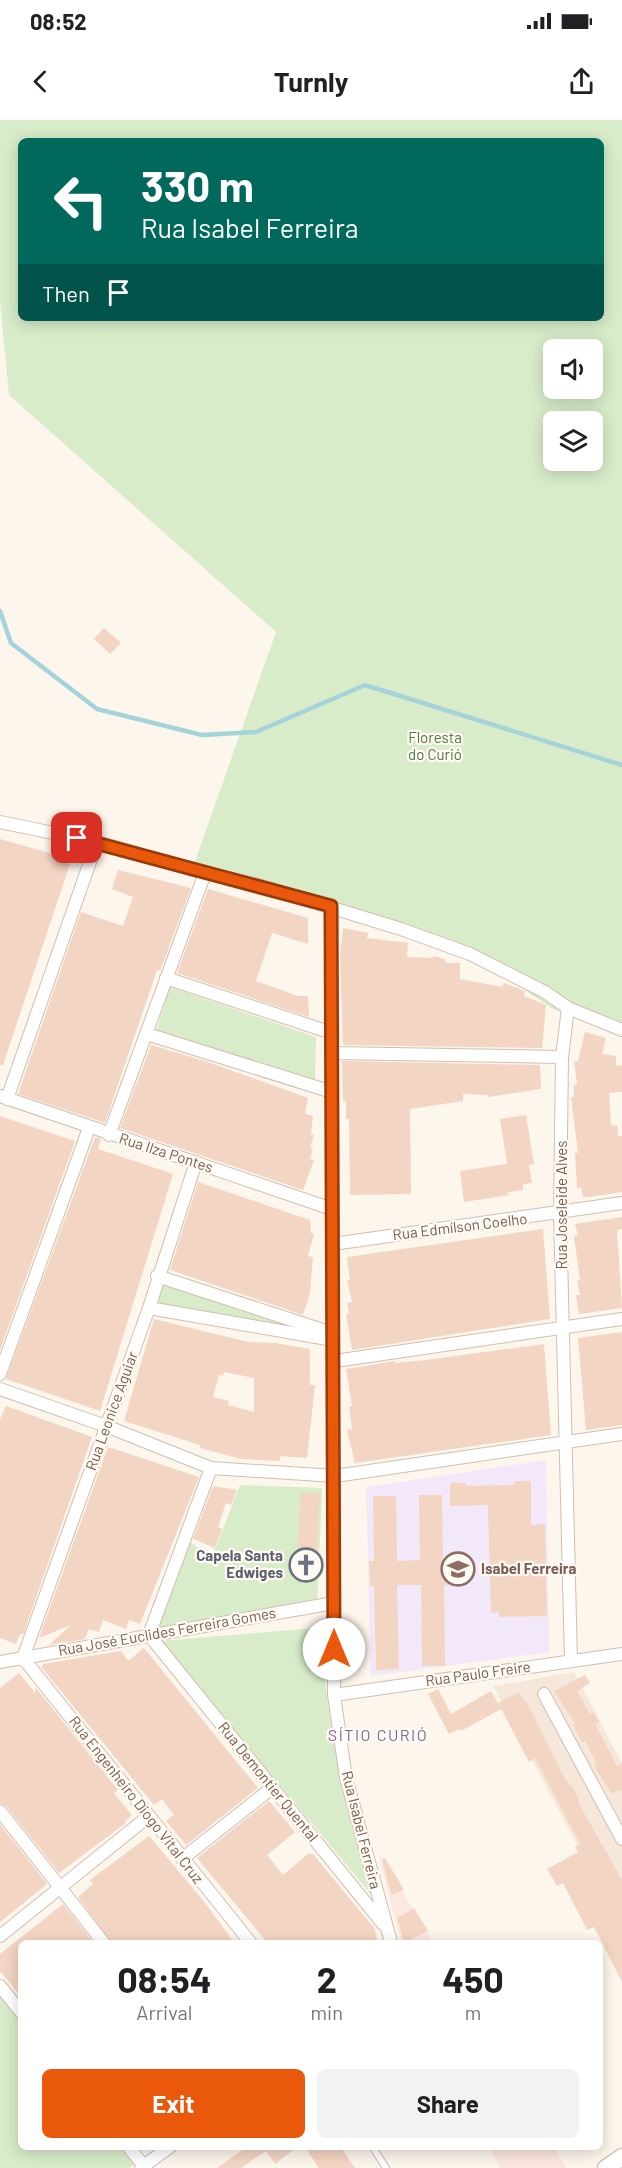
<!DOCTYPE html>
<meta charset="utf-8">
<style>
:root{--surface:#fff;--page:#f2f2f2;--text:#202124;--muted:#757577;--accent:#ea580c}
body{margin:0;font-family:Barlow,sans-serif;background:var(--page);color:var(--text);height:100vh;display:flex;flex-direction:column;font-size:22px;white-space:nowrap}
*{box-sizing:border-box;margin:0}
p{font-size:20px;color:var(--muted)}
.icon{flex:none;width:33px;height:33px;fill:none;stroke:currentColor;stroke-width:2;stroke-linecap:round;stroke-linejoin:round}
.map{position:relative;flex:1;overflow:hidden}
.side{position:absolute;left:18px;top:1820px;width:585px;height:210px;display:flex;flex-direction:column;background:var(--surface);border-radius:9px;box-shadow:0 3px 15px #0003}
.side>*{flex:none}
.banner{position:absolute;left:18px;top:18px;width:586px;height:183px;border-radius:9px;box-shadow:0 3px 15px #0003;background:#00695c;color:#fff;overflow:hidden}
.controls{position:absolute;left:543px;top:219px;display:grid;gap:12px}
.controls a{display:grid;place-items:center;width:60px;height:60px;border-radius:9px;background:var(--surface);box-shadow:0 3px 15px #0003;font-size:30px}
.pin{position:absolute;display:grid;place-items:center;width:51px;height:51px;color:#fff;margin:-26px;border-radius:12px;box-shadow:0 3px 9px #0006}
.me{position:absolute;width:66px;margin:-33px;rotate:0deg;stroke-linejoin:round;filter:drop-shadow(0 0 4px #0008)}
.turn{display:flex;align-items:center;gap:21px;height:126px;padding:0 24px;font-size:27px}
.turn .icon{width:78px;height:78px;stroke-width:2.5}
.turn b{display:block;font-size:42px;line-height:51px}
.then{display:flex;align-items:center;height:57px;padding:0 24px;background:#0003;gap:12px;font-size:22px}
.eta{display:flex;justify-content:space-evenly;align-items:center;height:102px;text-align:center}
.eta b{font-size:36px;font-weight:700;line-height:42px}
.cta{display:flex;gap:12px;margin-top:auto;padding:12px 24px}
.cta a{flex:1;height:69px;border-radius:9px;background:var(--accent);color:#fff;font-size:24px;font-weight:700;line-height:69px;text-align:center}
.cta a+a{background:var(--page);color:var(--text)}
.status{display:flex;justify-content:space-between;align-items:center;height:42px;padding:0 30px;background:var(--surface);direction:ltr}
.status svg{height:16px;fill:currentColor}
header{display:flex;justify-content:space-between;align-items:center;height:78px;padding:0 24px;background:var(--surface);font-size:27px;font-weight:700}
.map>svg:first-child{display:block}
.residential{fill:#f5e8da}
.commercial{fill:#fde8e0}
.education{fill:#f3e8fa}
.green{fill:#d8ecc9;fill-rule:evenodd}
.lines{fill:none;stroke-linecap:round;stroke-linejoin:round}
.stream{stroke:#a5d3da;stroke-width:4.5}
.building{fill:#f3d5c3;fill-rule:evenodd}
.service-casing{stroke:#d1beb0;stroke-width:8}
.minor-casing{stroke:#d1beb0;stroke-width:14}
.secondary-casing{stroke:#d6c0b0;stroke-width:19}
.service{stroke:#fff;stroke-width:6}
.minor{stroke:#fff;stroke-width:12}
.secondary{stroke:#fff;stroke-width:16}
.route-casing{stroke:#983908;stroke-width:15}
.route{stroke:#ea580c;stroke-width:10}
.labels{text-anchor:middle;stroke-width:4.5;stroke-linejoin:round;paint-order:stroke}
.park-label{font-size:15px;fill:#537a41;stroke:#fffaf3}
.street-label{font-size:15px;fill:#7a5c4d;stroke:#fffaf3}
.worship-label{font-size:15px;font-weight:bold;fill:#5b616d;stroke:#fffaf3;text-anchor:end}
.education-label{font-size:15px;font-weight:bold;fill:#785e54;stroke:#fffaf3;text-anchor:start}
.neighbourhood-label{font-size:16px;letter-spacing:1.5px;fill:#846695;stroke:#fffaf3}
</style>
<div class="status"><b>08:52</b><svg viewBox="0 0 49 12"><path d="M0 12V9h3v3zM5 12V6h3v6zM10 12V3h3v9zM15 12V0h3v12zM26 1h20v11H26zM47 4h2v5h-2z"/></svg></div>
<header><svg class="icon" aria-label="back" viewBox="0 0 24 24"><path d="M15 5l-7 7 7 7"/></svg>Turnly<svg class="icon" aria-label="share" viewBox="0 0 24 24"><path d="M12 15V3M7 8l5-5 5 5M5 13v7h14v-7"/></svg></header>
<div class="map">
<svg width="622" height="2048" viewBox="0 0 622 2048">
<rect width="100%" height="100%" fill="#fdf6ec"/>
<!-- residential -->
<path class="residential" d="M574,1552L622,1643V1810L493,1566Z"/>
<!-- commercial -->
<path class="commercial" d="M378,1732L433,1822H401Z
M489,2027H554L567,2048H500Z"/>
<!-- education -->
<path class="education" d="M546,1340L549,1532L371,1556L366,1367Z"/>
<!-- green -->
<path class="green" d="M0,0H622V911L553,889L477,838L193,747L276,512L9,275L0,181ZM21,21H602V198H21ZM554,230H592V268H554ZM554,302H592V340H554Z
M170,867L316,917L315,964L156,911Z
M164,1163L306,1209V1213L157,1184Z
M240,1365L322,1368L317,1490L156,1510L188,1421L212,1437Z
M317,1508L335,1631L374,1778L160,1521Z
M0,1866L21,1891V2026L133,2027L143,2039L129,2048H0Z"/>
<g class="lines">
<!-- stream -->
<path class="stream" d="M0,491L11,523L97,589L202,615L256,612L365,565L622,645"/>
</g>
<!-- building -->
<path class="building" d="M104,508L121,523L110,534L94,519Z
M0,719L60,736L58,740L70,744L3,945H0Z
M118,750L191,768L160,851L157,850L105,1003L18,974L81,792L123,806L133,777L112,769Z
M208,769L308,798V824L272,813L256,861L298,876H308L309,897L177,853Z
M343,808L368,813L367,818L408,823L407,837L433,838V836L445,839V843H460V859L502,867L504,863L525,871L524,876L546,885L542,928L343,925L340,835Z
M585,912L606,918L602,934L616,936V946L622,945V972L609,973L611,1006L617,1005L618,1016H622V1072L590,1077H583L581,1067L577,1068L575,1033H578L571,977H574V965L577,964L574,942L578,941Z
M151,925L205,941L308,978L305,994L313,996L311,1014L314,1015L310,1027L313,1028L310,1039L314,1040L303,1070L120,1008Z
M342,941L540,945L541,969L488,977V975L463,974V981L410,989L411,1074L350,1075L349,999H346V981H343Z
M526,995L534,1044L529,1045L532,1063L523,1064V1070L508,1072L509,1075L464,1082L460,1051L507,1044L500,999Z
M0,996L75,1021L0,1230Z
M95,1017L101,1019L98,1029L173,1054L100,1291L6,1259Z
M198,1062L310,1100L311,1113L314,1114L308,1135L313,1138L310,1173L303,1195L170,1150Z
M622,1097V1109L617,1110L622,1188L579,1194L576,1175H580L577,1161L580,1160L574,1116L578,1115L575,1104Z
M543,1109L550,1199L352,1230L346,1194H349L347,1183L352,1182L347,1160H350L347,1137Z
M154,1199L248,1222L275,1223L310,1229V1265H315L307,1338L280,1336V1341L241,1339L200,1328V1325L124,1301ZM224,1252L254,1258V1292L228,1285L229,1281L213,1277L219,1255L223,1256Z
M622,1212V1305L586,1310L578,1218Z
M544,1224L551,1315L355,1343L347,1310L352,1309L349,1287L352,1286L346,1249L395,1241V1243L426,1240Z
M6,1286L92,1317L23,1515L20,1514L16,1524L0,1518V1300Z
M108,1327L199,1357L140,1504L129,1500L126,1509L103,1500L99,1512L89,1509L85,1519L49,1525L71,1505L39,1518Z
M515,1361H531V1405L545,1404L547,1496L499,1497V1492L491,1493L488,1385L450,1386V1363H466V1366L514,1365Z
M213,1366L237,1370L231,1385L226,1383L218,1407L222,1409L215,1428L193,1419Z
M301,1373H320L316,1449L296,1448Z
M419,1375H442L443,1440H461V1464L444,1465L445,1546H422L421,1465H397L399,1549L376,1550L374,1466H370L369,1441H374L373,1376H396L397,1441L420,1440Z
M144,1528L258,1668L186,1725L166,1701L174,1695L162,1679L154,1685L42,1548L43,1544L121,1531L128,1541Z
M19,1553L35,1573L36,1568L118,1670L114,1673L132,1695L125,1701L126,1703L59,1753L6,1686L0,1683V1568Z
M585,1555L590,1563L577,1571L590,1594L594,1592L599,1602L595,1604L617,1646L622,1643V1670L611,1673L594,1646L597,1644L585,1621L582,1622L573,1605L575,1603L554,1571Z
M438,1569L451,1594L491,1571L501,1589L461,1611L460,1609L449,1614L428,1574Z
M519,1572L524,1581L526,1580L562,1653L569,1665L571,1664L580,1682H578L622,1760V1862L594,1807L587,1810L563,1763L557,1766L547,1749L578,1732L575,1727L580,1724L535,1638L529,1642L498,1583Z
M269,1681L295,1712L267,1735L283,1755L308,1734H313L375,1809L377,1822H267L197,1738Z
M0,1704L47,1764L0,1802Z
M149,1716L202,1779L234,1822H111L78,1777L93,1764L90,1760Z
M385,1738L404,1770L391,1775L382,1739Z
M63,1784L93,1822H21V1877L0,1851V1834Z
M414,1788L428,1811L404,1822L397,1798Z
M248,2026H298L275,2044L266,2031L241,2048H217Z
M304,2026H340L355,2048H319Z"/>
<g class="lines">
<!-- service casing -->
<g class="service-casing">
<path id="service" d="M372,2026L386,2048"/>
</g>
<!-- minor casing -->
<g class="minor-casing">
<path id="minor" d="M0,702L97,722L205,753L251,763L401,809L470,834L545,872L568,888L622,910
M331,786L334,1575L346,1658L391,1822
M166,858L332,913
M568,888L562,937L560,1094L571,1541
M147,914L332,972
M332,933L562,937
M0,976L332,1089
M7,979L97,722
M109,1015L205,753
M196,1042L149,1188L23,1538L250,1822
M333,1124L622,1083
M157,1156L329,1212
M149,1188L333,1220
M335,1241L622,1199
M0,1254L89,1008
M0,1269L106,1306L211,1348L335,1356L622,1314
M211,1348L149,1515L383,1804
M0,1542L334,1483
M544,1574L622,1719
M334,1575L622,1534
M0,1691L103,1822
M182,1739L272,1668
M0,1816L149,1696
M0,1866L21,1892
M128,2026L144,2046
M141,2048L171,2026"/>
</g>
<!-- secondary casing -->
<g class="secondary-casing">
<path id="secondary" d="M606,2048L622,2037"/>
</g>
<!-- service -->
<use href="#service" class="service"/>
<!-- minor -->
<use href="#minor" class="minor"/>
<!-- secondary -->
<use href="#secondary" class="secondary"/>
</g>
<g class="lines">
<!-- route casing -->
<g class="route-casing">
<path id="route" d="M77,718L331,786L334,1529"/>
</g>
<!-- route -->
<use href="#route" class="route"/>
</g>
<!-- icons -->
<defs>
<g id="church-ring" transform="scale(1.725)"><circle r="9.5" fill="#fffaf3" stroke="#6b7280" stroke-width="1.5"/><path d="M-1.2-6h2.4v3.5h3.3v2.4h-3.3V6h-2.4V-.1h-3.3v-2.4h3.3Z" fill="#6b7280"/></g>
<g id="school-ring" transform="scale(1.725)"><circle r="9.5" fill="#fffaf3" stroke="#8d6e63" stroke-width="1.5"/><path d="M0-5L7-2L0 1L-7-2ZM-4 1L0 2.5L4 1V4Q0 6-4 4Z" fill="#8d6e63"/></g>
</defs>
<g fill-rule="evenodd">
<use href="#church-ring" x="306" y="1445"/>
<use href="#school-ring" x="458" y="1449"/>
</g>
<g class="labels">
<!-- park labels -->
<g class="park-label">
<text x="435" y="623">Floresta<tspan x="435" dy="17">do Curió</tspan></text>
</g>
<!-- street labels -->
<g class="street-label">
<text transform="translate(166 1033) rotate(18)" y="5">Rua Ilza Pontes</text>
<text transform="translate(562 1085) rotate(-90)" y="5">Rua Joseleide Alves</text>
<text transform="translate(460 1107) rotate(-7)" y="5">Rua Edmílson Coelho</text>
<text transform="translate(112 1291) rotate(-70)" y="5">Rua Leonice Aguiar</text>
<text transform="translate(167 1512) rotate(-10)" y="5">Rua José Euclides Ferreira Gomes</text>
<text transform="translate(478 1554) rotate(-8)" y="5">Rua Paulo Freire</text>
<text transform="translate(268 1662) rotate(51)" y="5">Rua Demontier Quental</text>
<text transform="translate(136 1680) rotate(52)" y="5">Rua Engenheiro Diogo Vital Cruz</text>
<text transform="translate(361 1710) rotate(76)" y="5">Rua Isabel Ferreira</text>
</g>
<!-- worship labels -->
<g class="worship-label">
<text x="283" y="1441">Capela Santa<tspan x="283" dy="17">Edwiges</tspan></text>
</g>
<!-- education labels -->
<g class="education-label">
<text x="481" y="1454">Isabel Ferreira</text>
</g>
<!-- neighbourhood labels -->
<g class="neighbourhood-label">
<text x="378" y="1621">SÍTIO CURIÓ</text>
</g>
</g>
</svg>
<div class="controls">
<a><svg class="icon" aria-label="sound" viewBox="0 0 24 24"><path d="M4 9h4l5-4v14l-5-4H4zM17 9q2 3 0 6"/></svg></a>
<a><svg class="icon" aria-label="layers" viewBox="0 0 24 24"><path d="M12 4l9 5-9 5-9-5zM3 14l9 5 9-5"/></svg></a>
</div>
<div class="pin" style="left:77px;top:718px;background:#d93025"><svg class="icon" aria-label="arrive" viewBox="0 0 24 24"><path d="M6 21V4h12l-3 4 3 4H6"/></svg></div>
<svg class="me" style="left:334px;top:1529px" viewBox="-20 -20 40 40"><circle r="19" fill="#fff"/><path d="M0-13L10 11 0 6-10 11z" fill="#ea580c"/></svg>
<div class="banner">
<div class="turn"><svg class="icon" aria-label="left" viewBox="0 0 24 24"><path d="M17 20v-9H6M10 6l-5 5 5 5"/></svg><div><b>330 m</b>Rua Isabel Ferreira</div></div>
<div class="then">Then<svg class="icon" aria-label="arrive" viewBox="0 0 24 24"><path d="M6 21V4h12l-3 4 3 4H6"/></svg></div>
</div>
<section class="side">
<div class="eta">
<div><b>08:54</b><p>Arrival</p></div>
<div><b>2</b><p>min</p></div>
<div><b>450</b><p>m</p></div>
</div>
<div class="cta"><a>Exit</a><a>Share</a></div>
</section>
</div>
